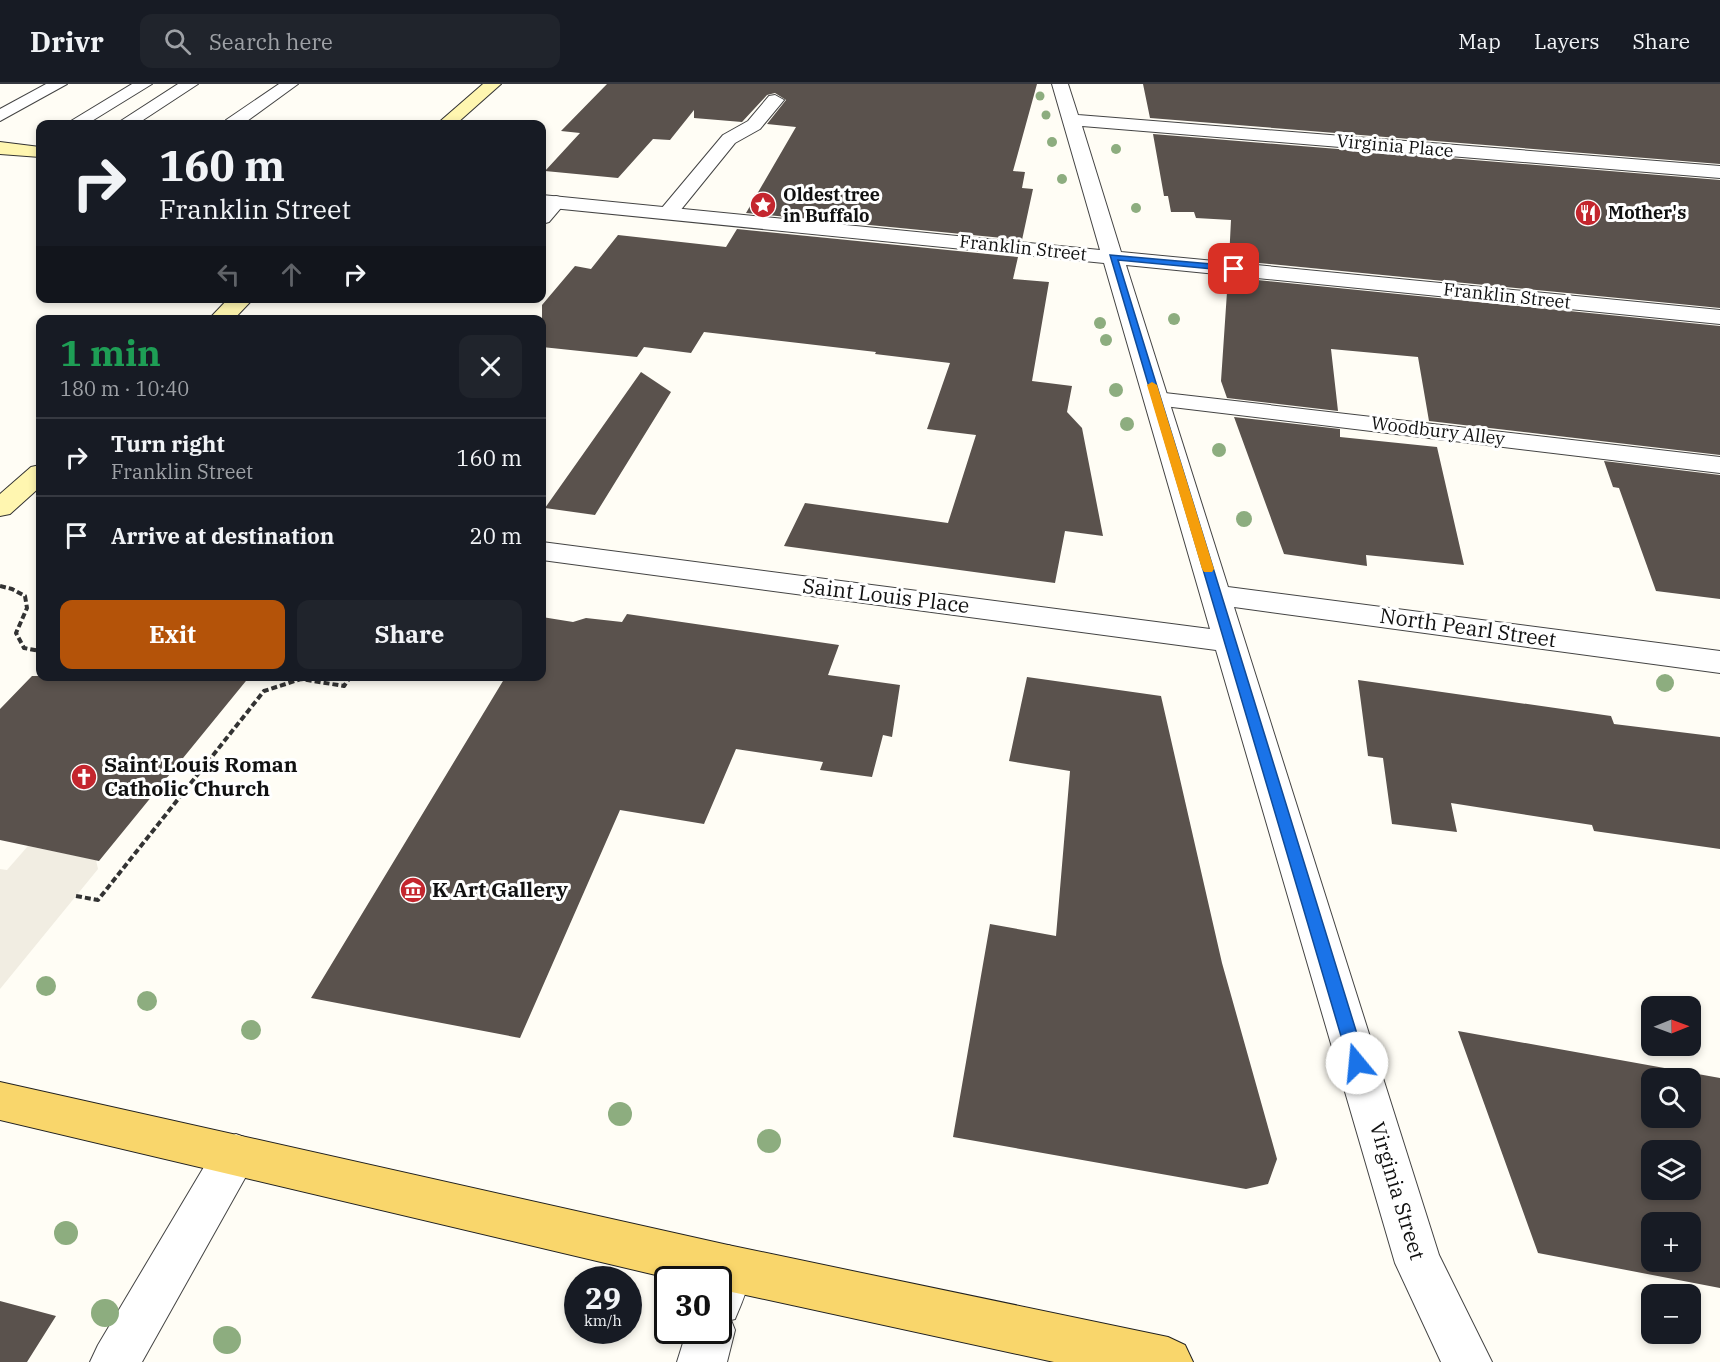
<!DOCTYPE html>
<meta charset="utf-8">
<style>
:root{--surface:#171b24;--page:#20242c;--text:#f1f3f6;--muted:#9ea1a6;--line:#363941;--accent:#b45309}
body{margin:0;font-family:"IBM Plex Serif",serif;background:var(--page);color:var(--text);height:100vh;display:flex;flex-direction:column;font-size:22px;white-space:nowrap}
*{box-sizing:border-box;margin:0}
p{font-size:20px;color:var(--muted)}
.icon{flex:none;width:33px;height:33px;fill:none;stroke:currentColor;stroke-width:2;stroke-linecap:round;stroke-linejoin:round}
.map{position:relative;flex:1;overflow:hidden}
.details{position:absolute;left:36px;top:231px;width:510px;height:366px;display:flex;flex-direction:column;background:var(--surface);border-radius:12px;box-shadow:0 3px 9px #0003}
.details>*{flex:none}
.top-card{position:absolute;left:36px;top:36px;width:510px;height:183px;border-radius:12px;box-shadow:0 3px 9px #0003;background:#171b24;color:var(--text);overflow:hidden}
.needle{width:39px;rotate:89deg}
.buttons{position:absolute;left:1641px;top:912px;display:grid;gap:12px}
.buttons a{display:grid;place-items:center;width:60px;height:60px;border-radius:12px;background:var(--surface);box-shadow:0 3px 9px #0003;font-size:30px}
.speed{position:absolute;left:564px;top:1182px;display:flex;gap:12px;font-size:30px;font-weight:700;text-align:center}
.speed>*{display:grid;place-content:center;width:78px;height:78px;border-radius:50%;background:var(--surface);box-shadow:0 3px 9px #0003;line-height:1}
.speed small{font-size:15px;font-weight:400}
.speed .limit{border:3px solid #111;border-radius:9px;background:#fff;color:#111}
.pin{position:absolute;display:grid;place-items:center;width:51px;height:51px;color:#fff;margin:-26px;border-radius:12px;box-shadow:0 3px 9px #0006}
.me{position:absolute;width:66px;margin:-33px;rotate:343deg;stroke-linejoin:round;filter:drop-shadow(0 0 4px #0008)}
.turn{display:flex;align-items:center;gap:21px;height:126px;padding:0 24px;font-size:27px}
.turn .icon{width:78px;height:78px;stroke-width:2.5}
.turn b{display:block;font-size:42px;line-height:51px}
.lanes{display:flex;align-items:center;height:57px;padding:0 24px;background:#0003;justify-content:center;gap:30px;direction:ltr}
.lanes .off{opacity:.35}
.round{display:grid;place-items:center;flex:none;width:63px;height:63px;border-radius:12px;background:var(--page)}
.headline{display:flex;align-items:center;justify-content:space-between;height:102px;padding:0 24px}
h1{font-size:36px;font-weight:700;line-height:45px;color:#1e9e55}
.action{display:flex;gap:12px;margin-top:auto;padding:12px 24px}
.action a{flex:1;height:69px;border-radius:12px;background:var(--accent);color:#fff;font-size:24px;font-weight:700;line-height:69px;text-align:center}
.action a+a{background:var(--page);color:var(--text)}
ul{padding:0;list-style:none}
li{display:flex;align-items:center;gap:18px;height:78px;padding:0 24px;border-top:2px solid var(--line)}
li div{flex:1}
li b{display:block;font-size:22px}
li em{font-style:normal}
header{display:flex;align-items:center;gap:36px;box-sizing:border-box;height:84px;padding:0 30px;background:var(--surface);border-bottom:2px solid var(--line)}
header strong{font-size:28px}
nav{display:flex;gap:33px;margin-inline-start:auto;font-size:21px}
.search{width:420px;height:54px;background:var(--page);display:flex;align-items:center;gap:15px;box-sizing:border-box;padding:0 21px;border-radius:12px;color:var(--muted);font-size:22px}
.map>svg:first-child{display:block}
.plaza{fill:#f1ede2}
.building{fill:#5a524d;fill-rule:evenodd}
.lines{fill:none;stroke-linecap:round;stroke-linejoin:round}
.lane-casing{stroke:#444;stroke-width:2}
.street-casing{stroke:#444;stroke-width:2}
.secondary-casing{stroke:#333;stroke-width:2}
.primary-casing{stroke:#222;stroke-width:2}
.path{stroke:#333;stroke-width:4;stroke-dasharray:6 3;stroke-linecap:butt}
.lane{fill:#fff;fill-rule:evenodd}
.street{fill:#fff;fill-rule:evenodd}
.secondary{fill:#fff6b0;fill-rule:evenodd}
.primary{fill:#f9d66b;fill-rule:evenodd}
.tree{fill:#8dad7f}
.route{fill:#1a73e8;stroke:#114b97;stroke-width:1.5}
.slow{fill:#f59e0b}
.labels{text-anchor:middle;stroke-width:6;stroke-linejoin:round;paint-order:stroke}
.far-street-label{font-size:18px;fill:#111;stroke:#fff}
.far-poi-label{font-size:18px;font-weight:bold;fill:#111;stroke:#fff;text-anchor:start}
.street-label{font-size:21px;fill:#111;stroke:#fff}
.poi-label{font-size:21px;font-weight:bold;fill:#111;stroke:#fff;text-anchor:start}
</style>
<header>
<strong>Drivr</strong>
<div class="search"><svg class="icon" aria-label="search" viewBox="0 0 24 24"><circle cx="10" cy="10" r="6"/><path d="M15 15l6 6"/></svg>Search here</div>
<nav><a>Map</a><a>Layers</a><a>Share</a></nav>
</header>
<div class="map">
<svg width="1720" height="1278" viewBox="0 0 1720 1278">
<rect width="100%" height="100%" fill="#fffdf5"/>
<!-- plaza -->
<path class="plaza" d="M28,762L96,776L98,785L0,905V785L7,786Z"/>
<!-- building -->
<path class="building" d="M607,0H1037L1013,87L1025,88L1022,104L1033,105L1022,156L746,129L796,43L767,40L786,16L775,9L767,11L742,38L694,34V26L670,56L653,55L618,94L545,87L580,49L561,47Z
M1143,0H1720V80L1150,34Z
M1153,50L1720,96V224L1229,176L1231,136L1196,134L1194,128H1171L1168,112H1164Z
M737,145L1018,173L1013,195L1049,198L1032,297L1072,302L1067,328L1082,344L1103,452L1065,447L1055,499L784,462L805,419L948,439L976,351L927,345L950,279L875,270L876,268L704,248L691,269L644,263L637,273L542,263V221L575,182L591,185L618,151L726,163Z
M1228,193L1720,242V371L1429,337L1418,273L1331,265L1338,327L1227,314L1221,297Z
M641,288L671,308L595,431L545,424Z
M1234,333L1340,345V353L1437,363L1464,481L1366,471L1367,482L1284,470Z
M1604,377L1720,391V515L1656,507L1619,404L1613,403Z
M627,530L839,561L828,591L900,601L892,653L883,651L872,693L820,686L823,678L736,665L704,740L620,726L520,954L311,914L506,592H542V533L573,538L586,534L622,538Z
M32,592H250L99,777L0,756V625Z
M1027,593L1161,612L1222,879L1277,1075L1268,1100L1246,1105L953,1053L990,840L1056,852L1070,687L1009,677Z
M1358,596L1611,632L1614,640L1720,653V765L1594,747L1592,741L1451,719L1457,748L1392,740L1383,674L1368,672Z
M1458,947L1720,994V1204L1538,1169ZM1652,994H1690V1034H1652ZM1652,1066H1690V1106H1652ZM1652,1138H1690V1178H1652Z
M0,1217L56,1232L27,1278H0Z"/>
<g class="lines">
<!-- lane casing -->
<g class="lane-casing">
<path id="lane" d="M46,0H67L0,37V25Z
M132,0H152L87,40H66Z
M178,0H198L137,40H116Z
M279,0H298L243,40H223L226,36Z
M775,11L784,16L760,45L735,59L675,133H661L658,129L661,125L723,51L748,37L769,12Z
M556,112L563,114L566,118L549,138L542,140V122L549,114Z
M1156,308L1720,373V389L1147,320L1144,315L1147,310Z
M236,1050L252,1056L258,1071L142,1278H90L98,1261L220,1056Z"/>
</g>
<!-- street casing -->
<g class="street-casing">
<path id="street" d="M1052,0H1068L1078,31L1720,82V94L1082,42L1121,168L1720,226V240L1126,181L1228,503L1720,567V589L1234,523L1439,1171L1492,1278H1441L1395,1179L1216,566L542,476V458L1210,545L1104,179L542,123V111L1100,166Z
M728,1161L745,1167C755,1192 745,1211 735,1235L731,1236L735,1246L727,1278H677L687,1246H718V1196H701L711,1167Z"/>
</g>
<!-- secondary casing -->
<g class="secondary-casing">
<path id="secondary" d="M483,0H501L456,40H437Z
M0,58L40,63V73L0,70Z
M229,214H254L233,236H208Z
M40,381V403L10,430L0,432V410L31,383Z"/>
</g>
<!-- primary casing -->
<g class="primary-casing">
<path id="primary" d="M0,998L728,1161L1168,1253L1185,1261L1193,1278H1054L718,1205V1196H677L0,1036Z"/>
</g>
<!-- path -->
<path class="path" d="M0,502L12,505L25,512L27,524L16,549L24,564L40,567
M76,812L98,816L264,607L301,595L344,602L351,592"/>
<!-- lane -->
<use href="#lane" class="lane"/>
<!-- street -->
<use href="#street" class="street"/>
<!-- secondary -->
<use href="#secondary" class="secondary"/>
<!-- primary -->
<use href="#primary" class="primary"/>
</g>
<!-- trees -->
<g class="tree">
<circle cx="1040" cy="12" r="4.5"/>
<circle cx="1046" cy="31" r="4.5"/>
<circle cx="1052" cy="58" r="5"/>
<circle cx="1116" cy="65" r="5"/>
<circle cx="1062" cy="95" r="5"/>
<circle cx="767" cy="121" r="5"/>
<circle cx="1136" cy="124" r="5"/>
<circle cx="1174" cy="235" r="6"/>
<circle cx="1100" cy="239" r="6"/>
<circle cx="1106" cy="256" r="6"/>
<circle cx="1116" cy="306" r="7"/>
<circle cx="1127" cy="340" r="7"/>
<circle cx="1219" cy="366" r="7"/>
<circle cx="1244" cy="435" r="8"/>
<circle cx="1665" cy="599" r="9"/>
<circle cx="46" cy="902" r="10"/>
<circle cx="147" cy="917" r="10"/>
<circle cx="251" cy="946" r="10"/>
<circle cx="620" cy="1030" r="12"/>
<circle cx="769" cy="1057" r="12"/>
<circle cx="66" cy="1149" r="12"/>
<circle cx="105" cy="1229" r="14"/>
<circle cx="227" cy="1256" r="14"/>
</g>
<!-- route -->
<path class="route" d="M1110,171L1234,182L1238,185L1234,187L1118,176L1366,979L1363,985L1357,987L1351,985L1349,979Z"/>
<!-- slow -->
<path class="slow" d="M1152,298L1157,301L1214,485L1212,488H1204L1202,485L1147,301Z"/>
<!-- icons -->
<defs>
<g id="sight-disc" transform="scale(1.35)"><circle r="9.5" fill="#c4262e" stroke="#fff"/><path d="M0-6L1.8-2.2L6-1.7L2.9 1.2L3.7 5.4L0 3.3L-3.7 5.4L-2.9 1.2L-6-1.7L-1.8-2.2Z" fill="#fff"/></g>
<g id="restaurant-disc" transform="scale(1.35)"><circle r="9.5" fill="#c4262e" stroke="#fff"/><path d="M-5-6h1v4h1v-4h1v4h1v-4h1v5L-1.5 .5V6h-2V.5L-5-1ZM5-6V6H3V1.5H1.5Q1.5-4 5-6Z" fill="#fff"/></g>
<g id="church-disc" transform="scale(1.35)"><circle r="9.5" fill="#c4262e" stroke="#fff"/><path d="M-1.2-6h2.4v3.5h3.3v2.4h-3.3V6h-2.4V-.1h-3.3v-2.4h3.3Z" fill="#fff"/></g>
<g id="museum-disc" transform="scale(1.35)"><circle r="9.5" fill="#c4262e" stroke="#fff"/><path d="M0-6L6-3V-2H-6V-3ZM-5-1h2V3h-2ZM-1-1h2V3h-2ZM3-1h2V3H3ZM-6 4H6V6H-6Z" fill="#fff"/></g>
</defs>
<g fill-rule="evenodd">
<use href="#sight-disc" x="763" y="121"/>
<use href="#restaurant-disc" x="1588" y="129"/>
<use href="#church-disc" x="84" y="693"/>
<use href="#museum-disc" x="413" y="806"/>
</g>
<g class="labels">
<!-- far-street labels -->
<g class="far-street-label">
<text transform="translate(1395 62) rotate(5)" y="6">Virginia Place</text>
<text transform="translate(1023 164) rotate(6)" y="6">Franklin Street</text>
<text transform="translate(1507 212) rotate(6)" y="6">Franklin Street</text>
<text transform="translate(1438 347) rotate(7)" y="6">Woodbury Alley</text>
</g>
<!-- far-poi labels -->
<g class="far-poi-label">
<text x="783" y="117">Oldest tree<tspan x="783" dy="21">in Buffalo</tspan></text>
<text x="1608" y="135">Mother's</text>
</g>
<!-- street labels -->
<g class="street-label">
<text transform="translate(886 512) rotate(7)" y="7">Saint Louis Place</text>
<text transform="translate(1468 544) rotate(8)" y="7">North Pearl Street</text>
<text transform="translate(1397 1107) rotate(73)" y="7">Virginia Street</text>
</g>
<!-- poi labels -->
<g class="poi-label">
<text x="104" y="688">Saint Louis Roman<tspan x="104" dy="24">Catholic Church</tspan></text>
<text x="432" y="813">K Art Gallery</text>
</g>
</g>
</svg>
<div class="buttons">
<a><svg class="needle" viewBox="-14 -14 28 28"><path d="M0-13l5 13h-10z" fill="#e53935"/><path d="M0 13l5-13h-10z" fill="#9ea1a6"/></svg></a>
<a><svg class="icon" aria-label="search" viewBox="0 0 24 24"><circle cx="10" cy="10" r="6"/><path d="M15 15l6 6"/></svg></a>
<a><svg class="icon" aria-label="layers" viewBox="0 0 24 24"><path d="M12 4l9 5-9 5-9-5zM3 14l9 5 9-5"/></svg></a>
<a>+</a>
<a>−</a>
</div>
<div class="speed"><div>29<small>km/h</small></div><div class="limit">30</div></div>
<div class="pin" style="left:1234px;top:185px;background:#d93025"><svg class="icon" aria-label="arrive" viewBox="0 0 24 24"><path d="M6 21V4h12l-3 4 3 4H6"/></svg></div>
<svg class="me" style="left:1357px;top:979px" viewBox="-20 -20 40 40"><circle r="19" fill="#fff"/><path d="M0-13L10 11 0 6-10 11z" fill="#1a73e8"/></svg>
<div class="top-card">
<div class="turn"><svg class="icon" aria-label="right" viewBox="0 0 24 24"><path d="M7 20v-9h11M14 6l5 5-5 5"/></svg><div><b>160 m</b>Franklin Street</div></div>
<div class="lanes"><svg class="icon off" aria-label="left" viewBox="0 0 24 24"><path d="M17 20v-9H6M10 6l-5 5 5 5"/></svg><svg class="icon off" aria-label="ahead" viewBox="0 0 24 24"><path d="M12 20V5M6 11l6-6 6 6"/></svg><svg class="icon" aria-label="right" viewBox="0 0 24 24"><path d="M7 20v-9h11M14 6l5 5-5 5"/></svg></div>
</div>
<section class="details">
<div class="headline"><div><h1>1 min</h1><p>180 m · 10:40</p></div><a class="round"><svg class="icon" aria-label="close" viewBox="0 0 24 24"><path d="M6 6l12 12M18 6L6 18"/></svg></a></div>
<ul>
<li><svg class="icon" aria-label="right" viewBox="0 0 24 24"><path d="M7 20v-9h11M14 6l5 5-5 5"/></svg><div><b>Turn right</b><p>Franklin Street</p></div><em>160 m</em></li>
<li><svg class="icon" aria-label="arrive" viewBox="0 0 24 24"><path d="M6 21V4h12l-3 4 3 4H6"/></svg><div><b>Arrive at destination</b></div><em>20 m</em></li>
</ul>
<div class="action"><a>Exit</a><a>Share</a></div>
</section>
</div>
